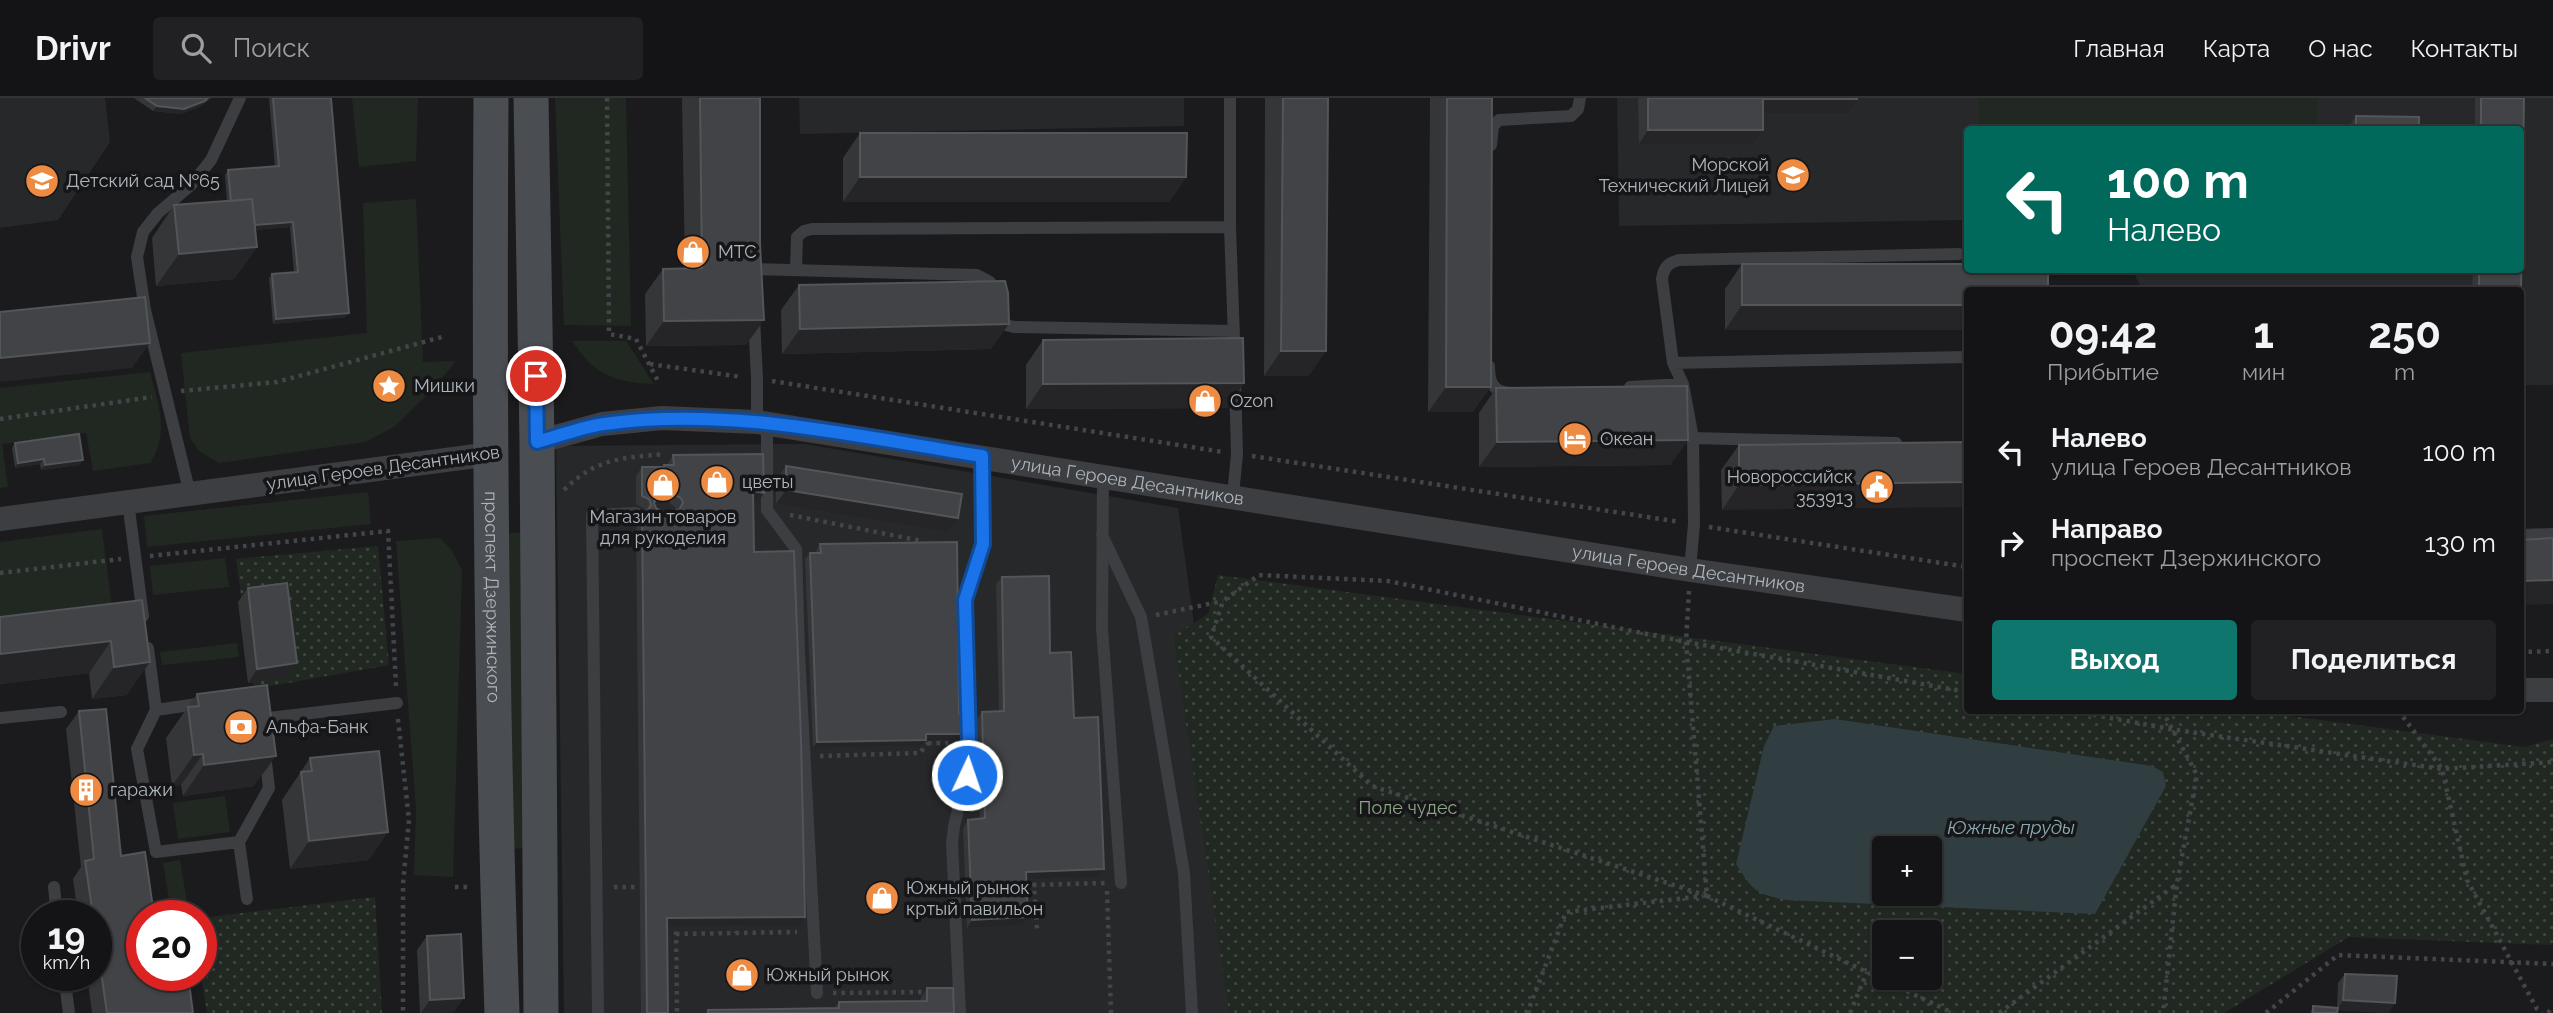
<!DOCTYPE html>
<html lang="ru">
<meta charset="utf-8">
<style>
:root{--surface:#141416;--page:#212123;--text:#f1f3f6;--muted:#9d9ea1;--line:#333335;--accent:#0f766e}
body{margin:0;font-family:Raleway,sans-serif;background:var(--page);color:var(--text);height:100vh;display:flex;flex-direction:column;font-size:26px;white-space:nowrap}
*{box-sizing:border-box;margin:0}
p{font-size:23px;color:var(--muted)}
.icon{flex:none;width:38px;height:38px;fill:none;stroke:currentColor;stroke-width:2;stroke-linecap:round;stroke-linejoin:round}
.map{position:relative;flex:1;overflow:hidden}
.sheet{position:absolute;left:1964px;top:189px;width:560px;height:427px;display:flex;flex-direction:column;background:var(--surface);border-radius:7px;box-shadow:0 2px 5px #0004,0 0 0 2px var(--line)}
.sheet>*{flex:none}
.hud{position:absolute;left:1964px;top:28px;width:560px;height:147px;border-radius:7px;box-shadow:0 2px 5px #0004,0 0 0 2px var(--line);background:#00695c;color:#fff;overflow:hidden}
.buttons{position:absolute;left:1872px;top:738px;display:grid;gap:14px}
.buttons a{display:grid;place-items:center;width:70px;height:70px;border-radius:7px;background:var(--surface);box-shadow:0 2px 5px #0004,0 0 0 2px var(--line);font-size:35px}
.speed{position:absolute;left:21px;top:802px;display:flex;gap:14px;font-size:35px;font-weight:700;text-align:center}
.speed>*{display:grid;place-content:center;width:91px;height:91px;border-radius:50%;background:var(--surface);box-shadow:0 2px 5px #0004,0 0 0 2px var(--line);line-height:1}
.speed small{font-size:18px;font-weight:400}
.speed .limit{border:10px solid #d22;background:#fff;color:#111}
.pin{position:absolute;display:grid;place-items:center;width:60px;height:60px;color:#fff;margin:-30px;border:4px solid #fff;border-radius:50%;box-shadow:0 2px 7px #0007}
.me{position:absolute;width:77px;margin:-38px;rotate:3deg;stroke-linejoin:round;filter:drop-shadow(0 0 5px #0008)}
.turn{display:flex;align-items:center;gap:24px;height:147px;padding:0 28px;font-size:32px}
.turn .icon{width:91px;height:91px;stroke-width:2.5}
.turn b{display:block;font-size:49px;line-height:60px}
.eta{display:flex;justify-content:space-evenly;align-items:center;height:119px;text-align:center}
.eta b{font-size:42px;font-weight:700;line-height:49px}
.action{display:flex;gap:14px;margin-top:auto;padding:14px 28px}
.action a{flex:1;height:80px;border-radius:7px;background:var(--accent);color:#fff;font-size:28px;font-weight:700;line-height:80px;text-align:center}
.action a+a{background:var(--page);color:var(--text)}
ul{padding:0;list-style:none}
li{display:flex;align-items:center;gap:21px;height:91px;padding:0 28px}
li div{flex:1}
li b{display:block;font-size:26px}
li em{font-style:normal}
header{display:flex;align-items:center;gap:42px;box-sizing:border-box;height:98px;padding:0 35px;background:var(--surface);border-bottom:2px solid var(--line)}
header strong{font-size:33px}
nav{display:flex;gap:38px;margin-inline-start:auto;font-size:24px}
.search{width:490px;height:63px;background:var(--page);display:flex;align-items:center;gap:18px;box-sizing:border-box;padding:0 24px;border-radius:7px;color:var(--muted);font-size:26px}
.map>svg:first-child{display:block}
.built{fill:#27282a}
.green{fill:#212821}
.park{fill:url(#park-dots);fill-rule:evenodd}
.water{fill:#313e41;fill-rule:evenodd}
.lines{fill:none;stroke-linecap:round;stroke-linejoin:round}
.path{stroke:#424649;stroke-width:4.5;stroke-dasharray:3.5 5;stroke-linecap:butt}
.lane{stroke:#3c3e42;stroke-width:12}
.street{stroke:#3c3e42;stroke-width:24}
.secondary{stroke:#4a4e52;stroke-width:35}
.wall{fill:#343638;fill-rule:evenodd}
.shaded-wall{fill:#252527}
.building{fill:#414346;stroke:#525559;stroke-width:2;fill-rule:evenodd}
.route-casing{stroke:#114b97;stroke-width:18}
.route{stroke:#1a73e8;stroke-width:12}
.labels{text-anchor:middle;stroke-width:7;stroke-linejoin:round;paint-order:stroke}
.poi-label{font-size:18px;fill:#aeb6bc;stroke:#161618;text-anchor:start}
.street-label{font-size:18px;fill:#aeb6bc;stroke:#161618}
.park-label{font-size:18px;fill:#8ba686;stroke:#161618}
.water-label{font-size:19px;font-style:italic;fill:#86abb6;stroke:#161618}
</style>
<header>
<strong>Drivr</strong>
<div class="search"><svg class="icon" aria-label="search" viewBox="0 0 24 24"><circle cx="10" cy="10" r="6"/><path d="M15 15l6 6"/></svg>Поиск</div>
<nav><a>Главная</a><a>Карта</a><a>О нас</a><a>Контакты</a></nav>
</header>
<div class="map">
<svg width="2553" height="915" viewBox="0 0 2553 915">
<defs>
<pattern id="park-dots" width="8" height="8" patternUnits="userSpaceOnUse" patternTransform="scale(1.75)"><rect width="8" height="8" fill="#212821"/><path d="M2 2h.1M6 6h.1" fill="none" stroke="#3f453f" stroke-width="1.8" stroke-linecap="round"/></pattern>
</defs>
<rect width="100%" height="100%" fill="#1b1b1d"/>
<!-- built -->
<path class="built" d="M0,0H105L110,44L58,122L0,130Z
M799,0H1184V28L800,36Z
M1617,0H1979L1980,31L1967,32V122L1619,128Z
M2253,0H2553V287H2520V192H2143L2132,172H2520V32L2253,31Z
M805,346L1178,410L1248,915H564L556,348Z"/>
<!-- green -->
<path class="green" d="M352,0H418L416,63L359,69Z
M555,0H626L631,228L564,227Z
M1979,0H2317V31H1980Z
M416,101L423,264L456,263L434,290L394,329L365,344L219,365L199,353L190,340L181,255L367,235L363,105Z
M572,243H626L654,286C613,284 595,277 572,243Z
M150,274C158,306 170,335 150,365L93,373L86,335L2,346L8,389L0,390V290Z
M368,394L371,426L147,449L144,418Z
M102,431L114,525L0,540V444Z
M507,435H523L527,750L510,751Z
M440,440L451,451L462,472L453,779L414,777L416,712L396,443Z
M225,460L229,489L153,497L150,468Z
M237,545L239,559L162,567L160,554Z
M225,698L230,734L178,741L173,705Z
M180,762L187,804L170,807L163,765Z"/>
<!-- park -->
<path class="park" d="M378,448L389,567L254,591L236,461Z
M1218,477L1967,576V612H2245L2524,649L2553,641V845L2550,847L2349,839L2224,915H1229L1173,538L1208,516ZM1885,751H1930V796H1885ZM1885,835H1930V880H1885Z
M375,799L382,915H207L201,877V820Z"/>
<!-- water -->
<path class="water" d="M1835,621L2152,668L2163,674L2166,688L2095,816L1786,802C1756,796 1752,792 1736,766L1764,648L1774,628ZM1885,751H1930V796H1885Z"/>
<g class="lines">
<!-- path -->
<path class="path" d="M607,0L609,236L636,241L659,285
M650,266L742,279
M772,283L1223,354
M181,293L277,284L442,239
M0,321L152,299
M1252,358L1680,424
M564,392C596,360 622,360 665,356
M790,417L922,443V450
M1709,429L1967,469
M150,458L388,433L396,588
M0,475L121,461
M1689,493L1686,544L1707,798L1953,915
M1156,517L1223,503
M2520,554L2553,553
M2068,612L2170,631L2442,671L2553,664
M2162,612L2197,677L2177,785L2163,915
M2398,612L2442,671L2467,782L2537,911L2542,915
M398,621L409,722L403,786V915
M928,645H952
M820,658L920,655L928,645V637
M1033,776L1037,831
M1033,787L1106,785
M455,789H472
M614,789H635
M1107,793L1111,915
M1707,798L1372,688L1211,539L1223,503L1259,477L1388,483L1686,544L1967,594
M676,825L677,915
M736,825V835
M676,836L797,834
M833,895L929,894
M1525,915L1528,913L1566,814L1703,798
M1850,915L1867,874
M1999,915L2177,786
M2266,915L2338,857L2553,866
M2548,915L2553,908"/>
<!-- lane -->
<path class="lane" d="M1230,0V129L1234,240
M1491,47L1493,28L1499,22L1571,18L1578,11L1580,0
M751,171L977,177L990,184L994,197
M796,171L797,139L804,133L812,131L1230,129
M999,218L1006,227L1014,229L1234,233
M754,219L757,281V324
M1673,265L1967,259
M1489,268C1489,285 1493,294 1511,295
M1630,289L1683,286
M767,325V412L796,451L799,554L817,895
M1693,340L1896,345
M1103,378L1102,530L1121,785
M190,396L145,212L137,159L143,134L158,115L191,87L211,62L240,0
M1233,397L1237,356L1235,283
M128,404L143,518
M1102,437L1141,519L1184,775L1192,915
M2520,437L2553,436
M1690,472L1694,426L1693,340L1683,286L1673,265L1662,181C1664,169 1668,165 1679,162L1959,156
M148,550L156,612L137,651L156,754L239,744L247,801
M156,612L204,605
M0,620L61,614
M260,621L397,605
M239,744L269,690L265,656
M54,789L57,817
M64,877L69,915
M598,915L592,417L636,415
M960,915L952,745L954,728L967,677L969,644L965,502L983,446L982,358"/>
<!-- street -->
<g class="street">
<path id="s1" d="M537,344L602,326L662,320L757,324L1690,472L1967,512"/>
<path d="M0,421L491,356"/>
<path d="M2520,592H2553"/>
</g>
<!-- secondary -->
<g class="secondary">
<path id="s2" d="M491,0C489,305 491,610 502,915"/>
<path d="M531,0L537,344L541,915"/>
</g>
</g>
<!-- wall -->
<path class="wall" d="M134,0H212L201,8L181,16L153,13Z
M269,0H331L346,219L273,226L269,180L272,176L294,174L290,129L255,132L257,149L234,181L156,188L152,140L174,107L227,103L225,77L228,72L275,69Z
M682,0H760L746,247L646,248L645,196L663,171H685Z
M1265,0H1328L1309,278H1264Z
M1430,0H1492L1473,314H1428Z
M1638,0H1857L1848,15H1763V32L1753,46H1639Z
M2475,0H2524L2521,189L2519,192H2472L2473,172H2520V32H2475Z
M2356,18L2419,32H2349V28Z
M860,35L1186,79L1169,104H843V60Z
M1742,166H1967L1725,232V191Z
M799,187L991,251L782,256L781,212Z
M1043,242L1244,285L1227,310L1026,311V267Z
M1496,290L1688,342L1670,367L1479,369V315Z
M1967,344L1722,412L1721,372L1739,347Z
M15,345L83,362L79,367L41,372L40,366L15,370L12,350Z
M673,357L764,395L758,404L753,403L754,454L799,828L667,829L668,915H641L636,424L642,415L644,414L643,410L636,406V378L642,369H662L664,367H667ZM669,405L675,409L676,413L663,414L656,410L655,407Z
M786,368L958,420L948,434L776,406V382Z
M820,446L959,616L960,642L925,643L921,648L813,650L805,461L810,455H816V453Z
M1002,479L1050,555L1074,620L1099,779L1026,782L1022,827L967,830L963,730L968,722L980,721L977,621L982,614L999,613L996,486Z
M248,490L297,565L287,579L248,585L238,504Z
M142,502L127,597L92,601L89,575L0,586V519Z
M197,596L254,688L183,698L181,687L172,688L166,640Z
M79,613L121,758L142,817L193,915H92L87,877H96V817H78L73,781L81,769L66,631Z
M310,660L369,762L290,771L282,702Z
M427,838L454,914L420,915L417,852Z
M2345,876L2389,915L2338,912L2337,915H2310L2313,908L2337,910L2338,885Z
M927,890L954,915H706L708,912L834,910L839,904L919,903Z"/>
<!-- shaded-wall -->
<path class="shaded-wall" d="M208,0H212L201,8L181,16L153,13L157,8Z
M1763,1H1857L1848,15H1753Z
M1648,32H1763L1753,46H1639Z
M860,79H1186L1169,104H843Z
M293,124L290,129L230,134L233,129Z
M257,149L234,181L156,188L179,156Z
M2479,189H2521L2519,192H2477Z
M1742,207H1967V232H1725Z
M349,215L346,219L273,226L276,221Z
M764,222L746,247L646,248L664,223Z
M1009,226L991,251L782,256L800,231Z
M150,245L132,270L0,284V260Z
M1281,253H1326L1309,278H1264Z
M1244,285L1227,310L1026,311L1043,286Z
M1446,289H1491L1473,314H1428Z
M1688,342L1670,367L1479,369L1497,344Z
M44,361L40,366L15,370L18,365Z
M83,362L79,367L41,372L45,367Z
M1967,384V409L1722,412L1739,387Z
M786,392L958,420L948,434L776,406Z
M753,393L764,395L758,404L747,402Z
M675,397L669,405L652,407L658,398Z
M2553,482V506L2520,507V483Z
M111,543L89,575L0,586V556Z
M150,564L127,597L92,601L114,569Z
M297,565L287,579L248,585L257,571Z
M926,636H965L960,642L925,643L921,648L813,650L817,644Z
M203,656L181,687L172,688L194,657Z
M276,658L254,688L183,698L204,667Z
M388,734L369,762L290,771L309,743Z
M1104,771L1099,779L1020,782L1026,774Z
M805,819L799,828L661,829L667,820Z
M1028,819L1022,827L967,830L972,822Z
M464,900L454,914L421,915L430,902Z
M2343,902L2395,905L2389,915L2337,912Z"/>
<!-- building -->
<path class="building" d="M145,0H208L205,3L184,11L157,8Z
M273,0H331L349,215L276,221L272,176L298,174L293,124L255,127L252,101L231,103L228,72L279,68Z
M700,0H760V146L764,222L664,223L663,171L702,170Z
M1283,0H1328L1326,253H1281Z
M1447,0H1492L1491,289H1446Z
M1648,0H1857V1H1763V32H1648Z
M2481,0H2524L2521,189H2479V172H2520V32H2481Z
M2356,18L2419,19V32H2356Z
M860,35H1187L1186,79H860Z
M252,101L257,149L179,156L174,107Z
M1742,166H1967V172H2048V192H1967V207H1742Z
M1005,183L1008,195L1009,226L800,231L799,187Z
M145,199L150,245L0,260V214Z
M1243,240L1244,285L1043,286V242Z
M1687,288L1688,342L1497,344L1496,290Z
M79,336L83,362L45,367L44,361L18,365L15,345Z
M1967,344V384L1739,387V347Z
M763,356L764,395L753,393L754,454L794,453L801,642L805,819L667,820L668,915H647L642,415L647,413L651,407L649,401L642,398V369H664V367H674L673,357ZM675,397L681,400L683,405L679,412L663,414L656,410L654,405L658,398Z
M786,368L962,396L958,420L786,392Z
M2553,440V482L2520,483V442Z
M957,444L959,616H964L965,636H926V642L817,644L810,455H821L820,446Z
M1049,478L1050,555L1071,554L1074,620L1098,619L1104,771L1026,774L1028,819L972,822L968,722L985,720L982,614L1004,613L1002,479Z
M287,485L297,565L257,571L248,490Z
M142,502L150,564L114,569L111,543L0,556V519Z
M267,587L276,658L204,667L203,656L194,657L188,609L199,608L197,596Z
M106,611L121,758L145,754L154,817H142V877H188L193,915H107L96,839V817H93L85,763L94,761L79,613Z
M379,653L388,734L309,743L301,674L312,673L310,660Z
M461,836L464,900L430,902L427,838Z
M2345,876L2397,878L2395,905L2343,902Z
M927,890H953L954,915H708V912L839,910V904L927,903Z
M2313,908L2338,910L2337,915H2313Z"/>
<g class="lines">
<!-- route casing -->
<g class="route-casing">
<path id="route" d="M536,278L537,344C559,338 582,329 604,326C728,308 859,339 982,358L983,446L965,502L969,644L967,677"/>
</g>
<!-- route -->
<use href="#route" class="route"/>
</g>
<!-- icons -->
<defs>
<g id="school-disc" transform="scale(1.75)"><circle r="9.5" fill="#ee8b42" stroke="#161618"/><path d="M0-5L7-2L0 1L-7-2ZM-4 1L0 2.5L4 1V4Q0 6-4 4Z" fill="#fff"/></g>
<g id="shop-disc" transform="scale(1.75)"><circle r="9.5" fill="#ee8b42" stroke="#161618"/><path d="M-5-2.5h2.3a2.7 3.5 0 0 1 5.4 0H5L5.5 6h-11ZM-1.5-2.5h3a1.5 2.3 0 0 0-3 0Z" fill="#fff"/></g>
<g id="sight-disc" transform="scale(1.75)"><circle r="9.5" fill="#ee8b42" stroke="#161618"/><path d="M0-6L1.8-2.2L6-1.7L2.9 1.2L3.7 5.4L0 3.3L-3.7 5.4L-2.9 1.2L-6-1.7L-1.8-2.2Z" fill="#fff"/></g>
<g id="hotel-disc" transform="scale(1.75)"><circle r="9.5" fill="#ee8b42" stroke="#161618"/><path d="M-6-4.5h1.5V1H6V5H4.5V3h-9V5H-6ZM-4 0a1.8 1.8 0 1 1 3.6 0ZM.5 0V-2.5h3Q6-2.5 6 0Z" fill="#fff"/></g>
<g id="civic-disc" transform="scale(1.75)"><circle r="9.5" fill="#ee8b42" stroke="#161618"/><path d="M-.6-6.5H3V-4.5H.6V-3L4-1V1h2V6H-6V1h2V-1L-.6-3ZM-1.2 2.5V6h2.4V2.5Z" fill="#fff"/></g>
<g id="bank-disc" transform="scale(1.75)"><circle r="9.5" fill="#ee8b42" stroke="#161618"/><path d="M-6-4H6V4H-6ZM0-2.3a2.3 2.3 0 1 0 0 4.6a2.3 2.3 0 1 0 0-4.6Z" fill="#fff"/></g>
<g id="building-disc" transform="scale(1.75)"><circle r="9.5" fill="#ee8b42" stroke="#161618"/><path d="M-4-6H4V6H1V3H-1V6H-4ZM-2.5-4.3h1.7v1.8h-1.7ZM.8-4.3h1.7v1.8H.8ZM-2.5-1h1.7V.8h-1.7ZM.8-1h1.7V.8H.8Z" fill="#fff"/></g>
</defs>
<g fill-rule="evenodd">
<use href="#school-disc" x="1793" y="77"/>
<use href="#school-disc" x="42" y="83"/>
<use href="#shop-disc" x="693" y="154"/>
<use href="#sight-disc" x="389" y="288"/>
<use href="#shop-disc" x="1205" y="303"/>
<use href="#hotel-disc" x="1575" y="341"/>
<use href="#shop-disc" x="717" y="384"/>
<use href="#shop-disc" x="663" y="387"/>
<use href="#civic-disc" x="1877" y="389"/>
<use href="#bank-disc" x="241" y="629"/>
<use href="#building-disc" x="86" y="692"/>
<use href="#shop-disc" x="882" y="800"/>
<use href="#shop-disc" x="742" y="877"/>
</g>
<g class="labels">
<!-- poi labels -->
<g class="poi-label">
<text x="1769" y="73" text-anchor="end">Морской<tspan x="1769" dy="21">Технический Лицей</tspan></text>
<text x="66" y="89">Детский сад №65</text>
<text x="718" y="160">МТС</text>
<text x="414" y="294">Мишки</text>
<text x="1230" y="309">Ozon</text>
<text x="1600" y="347">Океан</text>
<text x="1853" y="385" text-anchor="end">Новороссийск<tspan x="1853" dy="21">353913</tspan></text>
<text x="742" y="390">цветы</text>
<text x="663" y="425" text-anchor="middle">Магазин товаров<tspan x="663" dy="21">для рукоделия</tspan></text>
<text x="266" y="635">Альфа-Банк</text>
<text x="110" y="698">гаражи</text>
<text x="906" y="796">Южный рынок<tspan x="906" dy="21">кртый павильон</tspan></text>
<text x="766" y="883">Южный рынок</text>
</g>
<!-- street labels -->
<g class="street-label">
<text transform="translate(383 370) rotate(-8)" y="6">улица Героев Десантников</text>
<text dy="6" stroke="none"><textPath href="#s1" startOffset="598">улица Героев Десантников</textPath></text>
<text dy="6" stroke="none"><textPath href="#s1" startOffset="1166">улица Героев Десантников</textPath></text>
<text dy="6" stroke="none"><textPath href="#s2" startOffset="499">проспект Дзержинского</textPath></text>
</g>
<!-- park labels -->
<g class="park-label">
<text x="1408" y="716">Поле чудес</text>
</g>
<!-- water labels -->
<g class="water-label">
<text x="2011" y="736">Южные пруды</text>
</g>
</g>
</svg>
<div class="buttons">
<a>+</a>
<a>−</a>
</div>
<div class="speed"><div>19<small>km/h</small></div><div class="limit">20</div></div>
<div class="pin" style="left:536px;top:278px;background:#d93025"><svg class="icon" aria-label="arrive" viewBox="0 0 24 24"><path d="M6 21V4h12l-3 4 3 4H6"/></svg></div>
<svg class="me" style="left:967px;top:677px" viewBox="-20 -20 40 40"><circle r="17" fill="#1a73e8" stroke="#fff" stroke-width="3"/><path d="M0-11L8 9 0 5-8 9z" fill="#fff"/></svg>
<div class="hud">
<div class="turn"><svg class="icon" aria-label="left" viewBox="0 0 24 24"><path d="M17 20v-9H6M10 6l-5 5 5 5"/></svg><div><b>100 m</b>Налево</div></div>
</div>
<section class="sheet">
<div class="eta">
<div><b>09:42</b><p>Прибытие</p></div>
<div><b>1</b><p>мин</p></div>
<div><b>250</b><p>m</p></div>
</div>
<ul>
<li><svg class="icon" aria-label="left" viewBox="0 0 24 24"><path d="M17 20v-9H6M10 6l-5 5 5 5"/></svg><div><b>Налево</b><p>улица Героев Десантников</p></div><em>100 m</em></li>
<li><svg class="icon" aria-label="right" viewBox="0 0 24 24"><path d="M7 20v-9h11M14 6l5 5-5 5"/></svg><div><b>Направо</b><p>проспект Дзержинского</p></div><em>130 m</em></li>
</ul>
<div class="action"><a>Выход</a><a>Поделиться</a></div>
</section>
</div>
